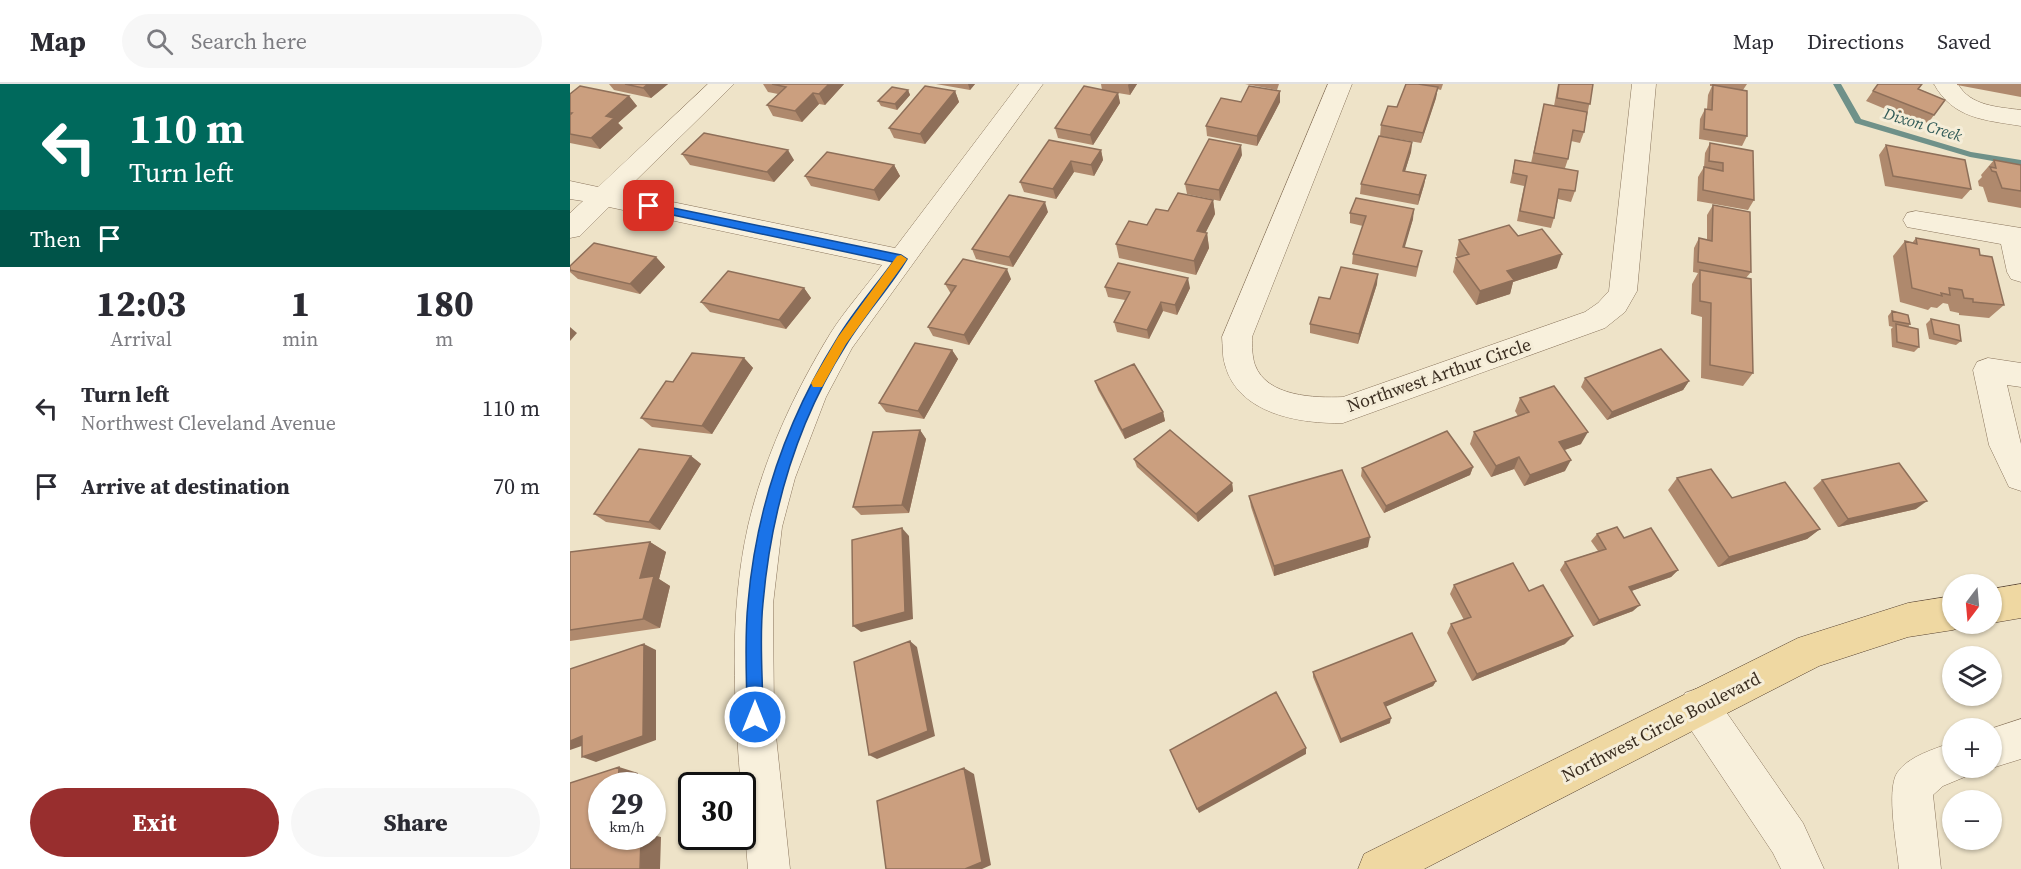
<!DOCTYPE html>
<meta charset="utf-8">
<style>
:root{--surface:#fff;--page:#f7f7f7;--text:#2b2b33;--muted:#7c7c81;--line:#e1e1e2;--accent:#982e2e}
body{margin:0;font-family:"Source Serif 4",serif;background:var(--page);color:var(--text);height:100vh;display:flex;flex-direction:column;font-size:22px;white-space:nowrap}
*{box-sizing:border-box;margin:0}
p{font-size:20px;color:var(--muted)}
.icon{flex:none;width:33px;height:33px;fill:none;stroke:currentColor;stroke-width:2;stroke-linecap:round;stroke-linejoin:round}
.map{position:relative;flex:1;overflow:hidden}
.drawer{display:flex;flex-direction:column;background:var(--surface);width:570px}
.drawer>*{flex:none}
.top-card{background:#00695c;color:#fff;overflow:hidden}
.needle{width:39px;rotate:196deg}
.buttons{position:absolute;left:1372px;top:490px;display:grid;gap:12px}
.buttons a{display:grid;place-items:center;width:60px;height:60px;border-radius:50%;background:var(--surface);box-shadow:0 2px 4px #0004;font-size:30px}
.speed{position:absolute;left:18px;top:688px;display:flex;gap:12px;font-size:30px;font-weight:700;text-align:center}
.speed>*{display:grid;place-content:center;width:78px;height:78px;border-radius:50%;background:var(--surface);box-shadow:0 2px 4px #0004;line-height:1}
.speed small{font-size:15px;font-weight:400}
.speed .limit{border:3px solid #111;border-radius:9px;background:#fff;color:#111}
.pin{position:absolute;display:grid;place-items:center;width:51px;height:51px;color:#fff;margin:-26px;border-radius:12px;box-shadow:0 3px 9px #0006}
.me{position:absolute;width:66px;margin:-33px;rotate:0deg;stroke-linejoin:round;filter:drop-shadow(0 0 4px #0008)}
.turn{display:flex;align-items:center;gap:21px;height:126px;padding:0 30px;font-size:27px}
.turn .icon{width:78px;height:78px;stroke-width:2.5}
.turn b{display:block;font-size:42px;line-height:51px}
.then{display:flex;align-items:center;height:57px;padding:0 30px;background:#0003;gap:12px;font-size:22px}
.eta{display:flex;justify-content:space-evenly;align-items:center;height:102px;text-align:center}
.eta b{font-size:36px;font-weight:800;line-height:42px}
.action{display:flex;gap:12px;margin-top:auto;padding:12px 30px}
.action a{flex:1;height:69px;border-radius:36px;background:var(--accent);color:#fff;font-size:24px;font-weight:800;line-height:69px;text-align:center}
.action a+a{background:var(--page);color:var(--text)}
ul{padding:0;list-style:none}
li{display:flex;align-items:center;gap:18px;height:78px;padding:0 30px}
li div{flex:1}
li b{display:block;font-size:22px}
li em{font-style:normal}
header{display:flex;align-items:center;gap:36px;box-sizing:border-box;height:84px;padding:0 30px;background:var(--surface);border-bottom:2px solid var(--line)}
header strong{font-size:28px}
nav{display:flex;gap:33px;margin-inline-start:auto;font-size:21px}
.search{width:420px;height:54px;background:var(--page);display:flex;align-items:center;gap:15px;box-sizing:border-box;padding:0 21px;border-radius:33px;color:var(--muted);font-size:22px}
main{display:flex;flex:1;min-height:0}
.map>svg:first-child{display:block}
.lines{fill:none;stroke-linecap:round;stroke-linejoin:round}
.stream{fill:#6f9189;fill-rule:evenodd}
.minor-casing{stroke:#8a755d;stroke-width:1}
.major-casing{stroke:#584331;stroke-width:1}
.minor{fill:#f8f0dc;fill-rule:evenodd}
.major{fill:#efd8a2;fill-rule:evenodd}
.wall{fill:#af896d}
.shaded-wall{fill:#8e6f59}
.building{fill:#cb9f7f;stroke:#8e6f59;stroke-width:1.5}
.route{fill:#1a73e8;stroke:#114b97;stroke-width:1.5}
.slow{fill:#f59e0b}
.labels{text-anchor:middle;stroke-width:6;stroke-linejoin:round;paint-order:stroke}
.far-water-label{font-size:16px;font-style:italic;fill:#305a57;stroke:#f5edd8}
.street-label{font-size:18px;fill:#3a2d20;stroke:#f5edd8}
</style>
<header>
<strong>Map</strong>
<div class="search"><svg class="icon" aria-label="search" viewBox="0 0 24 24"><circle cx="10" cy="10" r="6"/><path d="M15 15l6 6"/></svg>Search here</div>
<nav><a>Map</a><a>Directions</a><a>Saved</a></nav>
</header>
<main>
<section class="drawer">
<div class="top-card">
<div class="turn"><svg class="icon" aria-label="left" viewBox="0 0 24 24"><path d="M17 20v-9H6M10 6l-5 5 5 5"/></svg><div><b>110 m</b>Turn left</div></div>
<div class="then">Then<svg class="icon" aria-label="arrive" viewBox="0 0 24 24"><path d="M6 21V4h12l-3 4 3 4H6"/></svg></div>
</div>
<div class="eta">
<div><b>12:03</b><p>Arrival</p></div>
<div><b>1</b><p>min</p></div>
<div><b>180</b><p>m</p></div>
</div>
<ul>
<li><svg class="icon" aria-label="left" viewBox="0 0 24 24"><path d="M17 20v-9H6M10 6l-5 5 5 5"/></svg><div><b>Turn left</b><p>Northwest Cleveland Avenue</p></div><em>110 m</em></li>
<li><svg class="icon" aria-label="arrive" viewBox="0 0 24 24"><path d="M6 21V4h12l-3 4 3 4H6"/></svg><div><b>Arrive at destination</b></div><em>70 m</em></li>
</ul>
<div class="action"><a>Exit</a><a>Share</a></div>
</section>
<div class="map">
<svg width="1451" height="785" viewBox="0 0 1451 785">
<rect width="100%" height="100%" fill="#eee3c8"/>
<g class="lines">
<!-- stream -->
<path class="stream" d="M1263,0H1271L1291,35L1401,68L1451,76V82L1400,73L1285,39Z"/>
<!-- minor casing -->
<g class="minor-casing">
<path id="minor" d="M138,0H164L54,108L325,164L449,0H473L282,264L256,313L225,394L212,443L203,520L204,633L220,785H178C169,674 153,553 178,442C194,374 224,309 260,250C275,226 295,204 312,181L39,123L10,152L0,154V129L13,117L0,115V97L28,103Z
M758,0H782L682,253C682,262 682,272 685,281C697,313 745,314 773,313L1015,228L1028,219L1039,207L1062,0H1086L1067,207L1055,228L1035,244L773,339C730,340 668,330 655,281C652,272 653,262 652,253Z
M1364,0H1388C1400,22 1428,23 1451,26V42C1415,36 1383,35 1364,0Z
M1346,127L1451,144V198L1441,195L1437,188L1431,160L1337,143L1333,136L1337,129Z
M1418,274L1451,279V303L1437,301L1451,360V407L1439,403L1419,361L1403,286L1407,278Z
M1129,604L1143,609L1233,739L1254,785H1211L1203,769L1115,637L1110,623L1115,609Z
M1451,635V675L1422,684V645H1420Z
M1383,658V684H1401L1397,692L1373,702L1363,711L1371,785H1329C1327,762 1316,707 1327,689C1338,672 1365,665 1383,658Z"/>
</g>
<!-- major casing -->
<g class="major-casing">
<path id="major" d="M1451,500V534L1422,539V505Z
M1383,512V540L1396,541L1383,546L1338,553L1249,582L854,785H788L794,770L1228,554L1338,519Z"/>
</g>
<!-- minor -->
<use href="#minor" class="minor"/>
<!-- major -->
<use href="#major" class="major"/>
</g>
<!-- wall -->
<path class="wall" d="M39,0H98L81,14L44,6Z
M193,0H274L255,21L249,20L232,38L203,32L197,21L208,10L198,8Z
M366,0H405L400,6Z
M531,0H567L560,11L548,9L550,19L523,61L488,54L485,44L532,6Z
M675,0H709L707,6Z
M836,0H873L871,6L867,5L866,14L851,59L810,52L811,41L827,23Z
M988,0H1023L1014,48L1010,59L1001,57L998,75L995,84L1005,107L1001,118L988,115L984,134L981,144L947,137L954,102L940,99L945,76L961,79L974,20L984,22Z
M1140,0H1177L1173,6L1177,52L1172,62L1129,55L1130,35L1135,25H1137L1138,11L1142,2H1140Z
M1352,0L1349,5L1375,16L1356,42L1296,17L1303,7Z
M1387,0H1451V13L1387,1Z
M338,6L340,11L327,26L311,22L308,17Z
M385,7L389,18L355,60L324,54L319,44Z
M0,10L59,12L67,22L48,39L53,44L30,65L0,59Z
M671,18H710L687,62L637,52L636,42Z
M842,58L841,68L835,87L856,91L854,101L848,121L790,110L791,100Z
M1140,59L1184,116L1178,126L1127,117L1128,93L1134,83L1135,69Z
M1316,61L1401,105L1392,115L1315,102L1309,71Z
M531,66L533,76L524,92L504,88L486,115L454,108L450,98Z
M112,70L224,76L204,98L120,81Z
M672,71L650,117L617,110L615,100Z
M1424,76L1451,81V124L1418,118L1413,103L1409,102L1408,97L1412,93L1411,91Z
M324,81L330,92L309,117L241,102L235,92Z
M643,116L645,130L635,149H637L639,164L626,191L549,174L546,160L598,127Z
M1143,121L1181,188L1176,194L1183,289L1173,302L1131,294L1132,233L1121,230L1122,200L1128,189L1123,188L1124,164L1129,154L1137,156V131Z
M478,128L443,183L406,175L402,165Z
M780,129L843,135L834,163L850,176L846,193L782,180L783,170L793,142L780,139Z
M948,152L987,184L943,198L940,210L906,221L883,188L886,174H888L886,171L889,156Z
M1346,154L1410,171L1434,221L1419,234L1389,231V229L1380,227L1378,220L1373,219L1367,224L1361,223L1358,226L1330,218L1323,172L1335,157L1342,159Z
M86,173L95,183L70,210L8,195L0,188V182Z
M441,195L399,261L363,252L358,243L381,210L375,200Z
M807,200L788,260L740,249V240L760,215Z
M535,203L620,204L607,231L593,227L579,255L547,248L544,238L555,216L538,213Z
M234,204L241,214L216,245L140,228L131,218Z
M1322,227L1340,240L1338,243L1349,263L1344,268L1322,263L1321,245L1323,243L1319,242L1318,232Z
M1361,235L1391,257L1386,261L1359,255L1356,240Z
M382,266L388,275L354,335L316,328L309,319Z
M174,274L183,284L142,350L82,343L71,334L103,298Z
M1015,294L1119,297L1113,306L1037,336L1011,303Z
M525,297L593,328L595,337L555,355L528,306Z
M950,314L1011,360L995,366V387L954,402L944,385L921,393L900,360L904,348L948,332L945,327Z
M350,346L356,355L339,429L291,431L283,423Z
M121,372L131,380L90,446L36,438L24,430Z
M564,375L662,399L663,407L628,438L567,383Z
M903,383L900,391L814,429L791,392L792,384Z
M1107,394L1162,414L1250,445L1237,455L1148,483L1098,406Z
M1252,396L1346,425L1268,443L1243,404Z
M679,412L798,463L704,492L681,423Z
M1027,450L1054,454L1108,486L1101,493L1061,507L1063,527L1023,542L990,486L995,478L1028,467L1021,457Z
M80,458L96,468L89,495L100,502L90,544L0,557V468Z
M884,501L959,507L995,560L902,597L877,549L881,540L894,536L880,510Z
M743,588L866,597L863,602L816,622L820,639L770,659L743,593Z"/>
<!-- shaded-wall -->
<path class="shaded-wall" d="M78,0H98L81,14L73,4Z
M259,0H274L255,21L249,10Z
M398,0H405L400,6Z
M559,0H567L560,11L558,1Z
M868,3L866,14L851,59L853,49Z
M338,6L340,11L327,26L325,20Z
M385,7L389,18L355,60L350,50Z
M710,7V18L687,62V52Z
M243,9L249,20L232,38L225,27Z
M548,9L550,19L523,61L520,51Z
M59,12L67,22L48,39L53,44L30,65L21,54L36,32Z
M842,58L841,68L832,97L833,87Z
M671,61L672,71L650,117L649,106Z
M218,66L224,76L204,98L197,88Z
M531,66L533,76L524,92L521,81Z
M501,77L504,88L486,115L483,105Z
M324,81L330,92L309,117L304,106Z
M856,91L854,101L848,121L849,111Z
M643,116L645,130L629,162L627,147Z
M475,118L478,128L443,183L439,173Z
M844,125L843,135L832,173L833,163Z
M637,149L639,164L626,191L624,177Z
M992,170L987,184L943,198L940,210L906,221L910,207L937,187Z
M86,173L95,183L70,210L60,200Z
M437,185L441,195L399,261L394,251Z
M808,190L807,200L788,260L789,250Z
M618,194L620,204L607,231L605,221Z
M234,204L241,214L216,245L209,236Z
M591,218L593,227L579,255L577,246Z
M0,243L7,249L0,257Z
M382,266L388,275L354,335L348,327Z
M174,274L183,284L142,350L132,342Z
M1119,297L1113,306L1037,336L1042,328Z
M593,328L595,337L555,355L552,346Z
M350,346L356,355L339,429L332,421Z
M1018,348L1011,360L983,370L989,358Z
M121,372L131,380L90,446L79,438Z
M949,373L944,385L921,393L926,382Z
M1001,376L995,387L954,402L960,391Z
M903,383L900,391L814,429L816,422Z
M662,399L663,407L628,438L626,430Z
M1357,417L1346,425L1268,443L1278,435Z
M332,444L339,452L343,535L291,548L283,542Z
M1250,445L1237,455L1148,483L1159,473Z
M800,453L798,463L704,492V482Z
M80,458L96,468L89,495L100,502L90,544L73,535L70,494Z
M1108,486L1101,493L1053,510L1059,503Z
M1070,521L1063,527L1023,542L1029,536Z
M1003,552L995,560L902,597L907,590Z
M340,557L347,563L365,652L307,675L299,671Z
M74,560L86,566V656L26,678L12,673Z
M866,597L863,602L813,624L814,619Z
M821,634L820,639L770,659L771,655Z
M12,652L26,657L0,666V657Z
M736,664V670L629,729L627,725Z
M49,683L68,689V702H48Z
M394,684L404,690L421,781L412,785H395Z
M82,751L91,753L90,785H70L71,753H82Z
M46,753H66L46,758Z"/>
<!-- building -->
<path class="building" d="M55,0H78L73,4Z
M202,0H259L249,10L243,9L225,27L197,21L216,3Z
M836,0H848L868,3L853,49L811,41L818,22L827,23Z
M989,0H1023L1020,20L987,14Z
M1308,0H1352L1348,5L1375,16L1364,31L1303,7Z
M1143,1L1177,7V52L1134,45L1135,25L1142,26Z
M10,2L59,12L36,32L44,34L21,54L0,50V31L2,29H0V10Z
M355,2L385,7L350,50L319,44Z
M514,2L548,9L520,51L485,44Z
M679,2L710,7L687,52L636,42L651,14L671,18Z
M322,3L338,6L325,20L308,17Z
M974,20L1017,28L1014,48L1003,46L998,75L964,69Z
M134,49L218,66L197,88L112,70Z
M809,52L842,58L833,87L856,91L849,111L791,100Z
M639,55L671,61L649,106L615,100Z
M479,56L531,66L521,81L501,77L483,105L450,98Z
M1140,59L1183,67L1184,116L1133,106L1134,83L1153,87V79L1139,77Z
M1316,61L1395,76L1401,105L1323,92Z
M257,68L324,81L304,106L235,92Z
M945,76L1008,87L1005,107L989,105L984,134L950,127L957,92L943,89Z
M1424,76L1451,81V107L1432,104L1426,88L1422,87L1420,83L1426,84Z
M608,109L643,116L627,147L637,149L624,177L546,160L559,137L577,141L586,125L598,127Z
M439,111L475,118L439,173L402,165Z
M786,114L844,125L833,163L852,167L847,183L783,170L796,132L780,129Z
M1143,121L1180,128L1181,188L1128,178L1129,154L1142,157Z
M939,141L948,152L972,145L992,170L937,187L944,196L910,207L886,174L899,170L889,156Z
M1346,154L1409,165L1410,171L1422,173L1434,221L1403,218V215L1394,214L1392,206L1379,204L1380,211L1371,209L1372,212L1342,204L1335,157L1347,160Z
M24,159L86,173L60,200L0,186V182Z
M393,175L437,185L394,251L358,243L386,202L375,200Z
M548,179L618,194L605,221L591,218L577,246L544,238L560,208L535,203Z
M771,183L808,190L789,250L740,240L749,213L760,215Z
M1130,186L1181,195L1183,289L1140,281L1141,219L1130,217Z
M158,187L234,204L209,236L131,218Z
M1322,227L1338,231L1340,240L1323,237Z
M1361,235L1389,241L1391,257L1364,250Z
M1326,240L1348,245L1349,263L1327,258Z
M345,259L382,266L348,327L309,319Z
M1091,265L1119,297L1042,328L1015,294Z
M122,269L174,274L132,342L71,334L96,297L103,298Z
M564,280L593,328L552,346L525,297Z
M984,302L1018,348L989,358L1001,376L960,391L949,373L926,382L904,348L959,328L950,314Z
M350,346L332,421L283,423L303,348Z
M600,346L662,399L626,430L564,375Z
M877,347L903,383L816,422L792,384Z
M69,365L121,372L79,438L24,430Z
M1329,379L1357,417L1278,435L1252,396Z
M1141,385L1162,414L1215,398L1250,445L1159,473L1107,394Z
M772,386L800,453L704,482L679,412Z
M1047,443L1054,454L1081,444L1108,486L1059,503L1070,521L1029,536L995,478L1036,465L1027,450Z
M332,444L335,528L283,542L282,456Z
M80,458L70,494L84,492L73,535L0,546V468Z
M943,479L959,507L973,501L1003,552L907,590L881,540L901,533L884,501Z
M842,549L866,597L814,619L821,634L771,655L743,588Z
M340,557L358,647L299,671L284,578Z
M74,560L73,652L12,673V652L0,657V585Z
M706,608L736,664L627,725L600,666Z
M49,683L48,702H32V753H46V758L60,753H71L70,785H0V699Z
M394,684L412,778L395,785H316L307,717Z"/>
<!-- route -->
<path class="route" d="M79,119L331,171L337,175C319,205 294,231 276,261C227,338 201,428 193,519C189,556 193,595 193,633L191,638L185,641L180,638L177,633C177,595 174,556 178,519C186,425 217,335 267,255C283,228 305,203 323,178L75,125L74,122Z"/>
<!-- slow -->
<path class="slow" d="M331,171L337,175L335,178L276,260L252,303H243L241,299L268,253L327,172Z"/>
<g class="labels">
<!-- far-water labels -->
<g class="far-water-label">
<text transform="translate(1353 40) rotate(17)" y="6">Dixon Creek</text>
</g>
<!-- street labels -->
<g class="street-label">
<text transform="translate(869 291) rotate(-19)" y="6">Northwest Arthur Circle</text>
<text transform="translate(1091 643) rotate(-27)" y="6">Northwest Circle Boulevard</text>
</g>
</g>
</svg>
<div class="buttons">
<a><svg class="needle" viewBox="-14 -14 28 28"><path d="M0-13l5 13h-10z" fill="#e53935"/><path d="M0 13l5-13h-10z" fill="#7c7c81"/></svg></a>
<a><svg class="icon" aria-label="layers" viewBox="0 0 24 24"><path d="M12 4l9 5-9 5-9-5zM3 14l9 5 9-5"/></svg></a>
<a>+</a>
<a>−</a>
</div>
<div class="speed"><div>29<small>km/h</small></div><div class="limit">30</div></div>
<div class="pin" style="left:79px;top:122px;background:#d93025"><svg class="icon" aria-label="arrive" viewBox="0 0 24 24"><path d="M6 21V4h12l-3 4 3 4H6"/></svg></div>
<svg class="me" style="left:185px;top:633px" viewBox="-20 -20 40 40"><circle r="17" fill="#1a73e8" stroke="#fff" stroke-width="3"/><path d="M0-11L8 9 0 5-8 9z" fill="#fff"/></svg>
</div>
</main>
